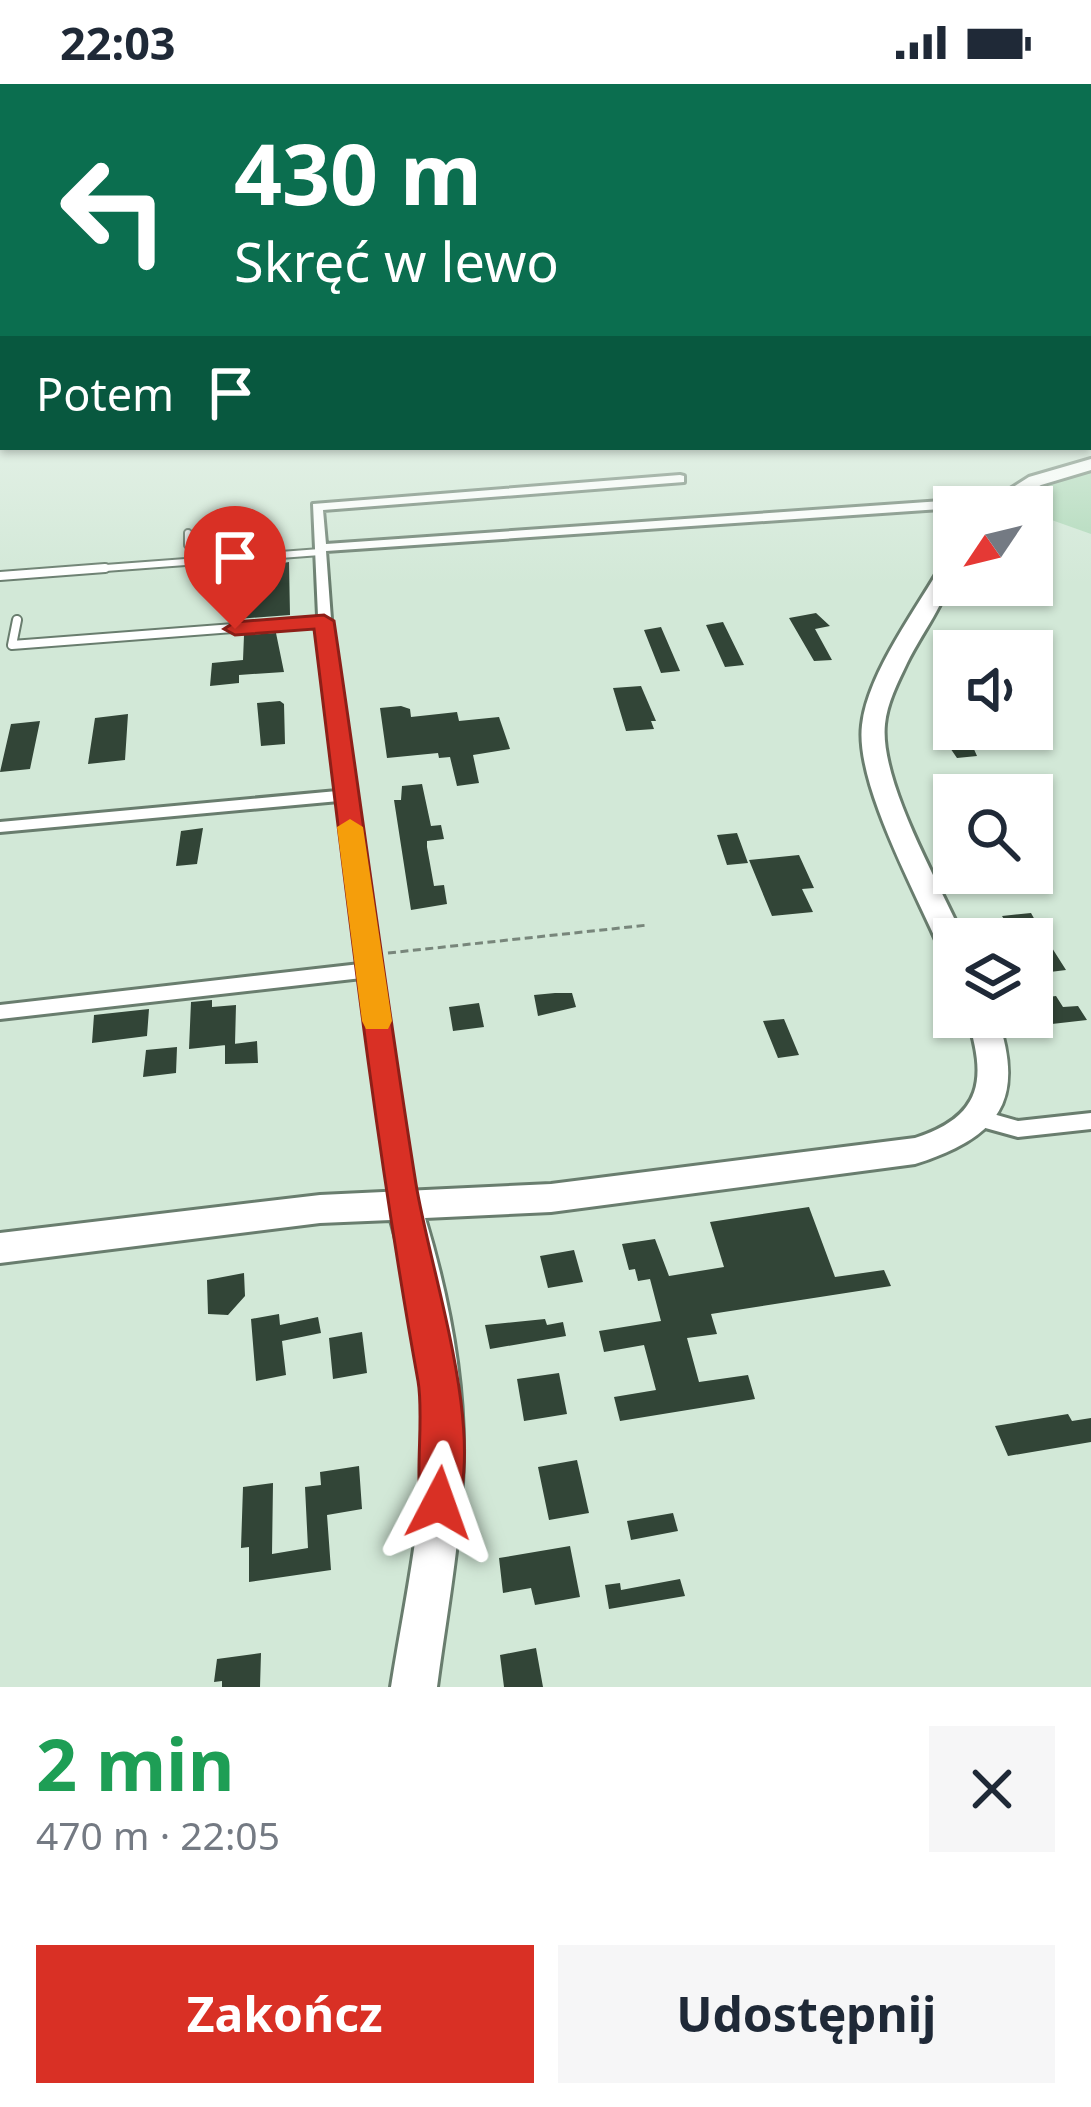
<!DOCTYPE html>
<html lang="pl">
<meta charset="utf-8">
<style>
:root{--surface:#fff;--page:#f6f6f7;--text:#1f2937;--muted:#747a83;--accent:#d93025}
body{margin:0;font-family:"Noto Sans",sans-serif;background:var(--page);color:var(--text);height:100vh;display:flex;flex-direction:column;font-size:45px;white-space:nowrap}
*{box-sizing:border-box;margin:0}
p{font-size:39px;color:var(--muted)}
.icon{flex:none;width:66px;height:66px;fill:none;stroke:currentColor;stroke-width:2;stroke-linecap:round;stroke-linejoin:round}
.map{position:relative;height:1603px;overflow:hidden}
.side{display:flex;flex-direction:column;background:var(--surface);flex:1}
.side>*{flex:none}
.top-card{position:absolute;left:0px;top:0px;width:1092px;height:366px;box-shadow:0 3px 9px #0004;background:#0b6e4f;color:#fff;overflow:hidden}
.needle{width:78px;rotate:235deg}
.buttons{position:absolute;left:933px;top:402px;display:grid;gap:24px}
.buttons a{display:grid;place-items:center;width:120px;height:120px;border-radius:0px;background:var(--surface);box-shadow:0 3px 9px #0004;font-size:60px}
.pin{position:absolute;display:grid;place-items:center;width:102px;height:102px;color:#fff;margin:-123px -51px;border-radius:50% 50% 50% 0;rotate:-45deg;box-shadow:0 0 12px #0007}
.pin .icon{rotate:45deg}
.me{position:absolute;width:132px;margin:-66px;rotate:4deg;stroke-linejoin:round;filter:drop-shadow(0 0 9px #0008)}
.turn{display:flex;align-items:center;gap:42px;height:252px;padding:0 36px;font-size:54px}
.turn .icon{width:156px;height:156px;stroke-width:2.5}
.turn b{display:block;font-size:84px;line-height:102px}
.then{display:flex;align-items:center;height:114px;padding:0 36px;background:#0003;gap:24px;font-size:45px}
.round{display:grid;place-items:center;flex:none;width:126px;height:126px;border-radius:0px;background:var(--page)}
.overview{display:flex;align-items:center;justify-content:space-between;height:204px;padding:0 36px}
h1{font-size:72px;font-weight:700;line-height:90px;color:#1e9e55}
.cta{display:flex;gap:24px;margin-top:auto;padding:24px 36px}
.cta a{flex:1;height:138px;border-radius:0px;background:var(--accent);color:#fff;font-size:48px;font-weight:700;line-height:138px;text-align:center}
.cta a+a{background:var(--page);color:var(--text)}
.status{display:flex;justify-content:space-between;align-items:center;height:84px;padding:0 60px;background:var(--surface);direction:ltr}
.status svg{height:33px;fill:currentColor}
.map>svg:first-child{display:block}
.green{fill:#aed8b8}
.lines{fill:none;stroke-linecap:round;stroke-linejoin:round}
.river{fill:#9a7ca5;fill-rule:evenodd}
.building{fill:#324537}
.lane-far1-casing{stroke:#697d6e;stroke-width:10}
.lane-casing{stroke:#697d6e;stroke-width:12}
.street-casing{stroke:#697d6e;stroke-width:6}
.secondary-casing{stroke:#697d6e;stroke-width:6}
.path{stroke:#78867b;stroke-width:3;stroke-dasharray:8 4.5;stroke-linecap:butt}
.lane-far1{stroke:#fff;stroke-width:6}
.lane{stroke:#fff;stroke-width:8}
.street{fill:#fff;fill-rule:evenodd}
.secondary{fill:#fff;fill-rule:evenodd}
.route{fill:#d93025;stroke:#8d1f18;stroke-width:3}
.slow{fill:#f59e0b}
</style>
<div class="status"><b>22:03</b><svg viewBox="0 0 49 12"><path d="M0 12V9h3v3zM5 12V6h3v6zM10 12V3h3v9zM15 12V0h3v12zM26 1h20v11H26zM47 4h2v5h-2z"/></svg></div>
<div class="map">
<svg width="1091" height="1603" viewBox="0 0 1091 1603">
<rect width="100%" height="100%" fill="#d2e8d7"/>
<!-- green -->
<path class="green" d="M1091,388V450L1032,429V423L1011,421L1055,397Z"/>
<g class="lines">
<!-- river -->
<path class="river" d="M1089,276H1091V287L1089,286Z"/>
</g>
<!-- building -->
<path class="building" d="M289,478L290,531L237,535L238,503L266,501L265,482Z
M816,529L830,542L815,545L832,576L814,577L789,534Z
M723,538L744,581L725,583L706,541Z
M661,543L680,587L661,589L644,546Z
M276,549L284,588L239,591V599L210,602L212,579L243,576L244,551Z
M641,602L656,637H651L654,645L626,647L613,604Z
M280,617L284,620L285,660L261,662L257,619Z
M401,622L410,625L411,633L457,628L459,637L499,633L510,665L473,671L479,699L457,702L450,673L439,674L438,669L387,674L380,624Z
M128,630L125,676L88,680L95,634Z
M40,637L30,685L0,688L11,640Z
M937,645H965L977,672L957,674Z
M422,700L431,742L441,741L444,755L427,757V763L434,802L444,801L447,820L411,826L394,716H401L402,702Z
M203,744L197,780L176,782L181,747Z
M737,749L748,779L727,781L717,751Z
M799,771L814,804L802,805L813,828L772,832L749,776Z
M1031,829L1040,845L1066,886L1042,889L1032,874V846L1012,848L1002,832Z
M555,909H572L576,923L538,932L534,911Z
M1056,912L1063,923L1078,922L1087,936L1043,941L1032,915Z
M212,916V923L236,921L235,960L189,965L191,918Z
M479,919L484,943L453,947L449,923Z
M149,925L147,952L92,959L94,931Z
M784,935L799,971L778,974L763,937Z
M257,957L258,979L225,980V961Z
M177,963L176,989L143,993L146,966Z
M809,1123L835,1193L884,1186L891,1202L711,1230L717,1250L687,1254L699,1298L748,1291L755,1315L620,1337L614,1313L656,1306L644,1261L604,1268L599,1247L661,1237L650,1195L638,1197L635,1185L629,1186L622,1160L655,1155L669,1192L724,1183L710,1138Z
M574,1166L583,1198L548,1204L540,1172Z
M244,1189L245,1212L228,1231L208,1230L207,1196Z
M279,1230L280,1241L318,1233L321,1249L282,1257L286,1291L256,1297L251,1235Z
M545,1235L547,1241L563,1238L566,1252L490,1265L485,1241Z
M362,1248L367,1289L333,1295L329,1254Z
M559,1289L567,1330L524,1337L517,1295Z
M1068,1330L1072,1337L1091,1334V1358L1008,1372L995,1342Z
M577,1376L589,1429L549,1436L538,1383Z
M359,1382L362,1425L327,1431L331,1486L249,1498V1463L241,1464L243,1403L273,1399L272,1470L308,1464L305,1403L321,1401L320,1388Z
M673,1429L678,1447L631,1456L627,1437Z
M570,1462L580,1513L535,1521L531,1504L503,1509L499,1474Z
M680,1495L685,1512L609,1525L605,1501L620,1499L621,1506Z
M536,1564L543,1603H504L500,1571Z
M261,1569L260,1603H222V1597L214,1598L217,1575Z"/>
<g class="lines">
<!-- lane-far1 casing -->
<g class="lane-far1-casing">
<path id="lane-far1" d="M188,449V461
M65,487L320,468"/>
</g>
<!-- lane casing -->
<g class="lane-casing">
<path id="lane" d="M0,492L105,484
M17,536L12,561L324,537"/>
</g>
<!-- street casing -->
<g class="street-casing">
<path id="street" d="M680,391L684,392V398L323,426L326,460L999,413L1005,417L999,421L326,467L334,576L415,1121L412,1128L404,1130L396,1128L393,1121L362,894L0,935V921L360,880L339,717L0,748V738L337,707L320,576L313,420Z
M979,1026L1018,1037L1091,1029V1045L1018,1053L971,1040L968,1034L971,1028Z"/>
</g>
<!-- secondary casing -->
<g class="secondary-casing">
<path id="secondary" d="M1091,375V386L1041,401L1004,423H982L1029,393Z
M954,471C954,510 924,544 907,579C898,598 887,619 885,640C879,697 940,801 964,855H954V875L940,865C916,809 855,699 862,641C868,588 918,523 944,477Z
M967,933H997C1027,1019 996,1054 915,1080L551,1128L425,1134C448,1210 464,1293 463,1372C462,1449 447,1527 437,1603H391C403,1527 420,1451 423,1374C426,1295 412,1211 391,1136L320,1139L0,1179V1149L320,1111L551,1100L915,1054C983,1032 987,995 967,933Z"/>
</g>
<!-- path -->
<path class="path" d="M388,869L648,841"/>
<!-- lane-far1 -->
<use href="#lane-far1" class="lane-far1"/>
<!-- lane -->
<use href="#lane" class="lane"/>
<!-- street -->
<use href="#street" class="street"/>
<!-- secondary -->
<use href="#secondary" class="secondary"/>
</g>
<!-- sky -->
<linearGradient id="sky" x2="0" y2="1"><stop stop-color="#899ecd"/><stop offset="0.55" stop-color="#ebf5ed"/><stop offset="1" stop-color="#ebf5ed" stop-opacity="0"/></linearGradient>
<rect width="1091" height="500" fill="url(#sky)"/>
<!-- route -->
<path class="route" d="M324,531L334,537C362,725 386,913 416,1100C430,1187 488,1352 454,1433L439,1439L425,1433C412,1405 425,1336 418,1297C373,1048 345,796 314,545L235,551L224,545L235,538Z"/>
<!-- slow -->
<path class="slow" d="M350,735L363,743L392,937L388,945H366L362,937L337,743Z"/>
</svg>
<div class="buttons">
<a><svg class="needle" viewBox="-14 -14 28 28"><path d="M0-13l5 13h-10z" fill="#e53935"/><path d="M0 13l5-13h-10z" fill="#747a83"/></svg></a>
<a><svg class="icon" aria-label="sound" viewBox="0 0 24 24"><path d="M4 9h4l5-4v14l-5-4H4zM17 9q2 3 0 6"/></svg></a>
<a><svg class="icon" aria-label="search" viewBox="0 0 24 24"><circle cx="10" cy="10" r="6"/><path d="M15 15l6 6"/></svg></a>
<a><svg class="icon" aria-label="layers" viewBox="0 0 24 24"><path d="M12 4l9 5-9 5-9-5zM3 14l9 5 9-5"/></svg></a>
</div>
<div class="pin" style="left:235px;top:545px;background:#d93025"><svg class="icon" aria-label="arrive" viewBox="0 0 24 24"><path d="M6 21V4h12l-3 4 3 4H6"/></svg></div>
<svg class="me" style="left:439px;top:1419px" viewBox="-20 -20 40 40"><path d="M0-17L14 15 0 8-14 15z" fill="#d93025" stroke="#fff" stroke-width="4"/></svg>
<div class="top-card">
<div class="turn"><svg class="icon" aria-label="left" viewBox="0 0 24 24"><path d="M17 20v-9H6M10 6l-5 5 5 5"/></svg><div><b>430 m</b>Skręć w lewo</div></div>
<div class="then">Potem<svg class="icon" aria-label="arrive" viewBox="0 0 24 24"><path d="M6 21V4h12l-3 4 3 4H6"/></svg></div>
</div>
</div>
<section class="side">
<div class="overview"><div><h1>2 min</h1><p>470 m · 22:05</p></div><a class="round"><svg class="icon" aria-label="close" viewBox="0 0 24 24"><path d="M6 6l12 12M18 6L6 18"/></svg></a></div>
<div class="cta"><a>Zakończ</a><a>Udostępnij</a></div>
</section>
